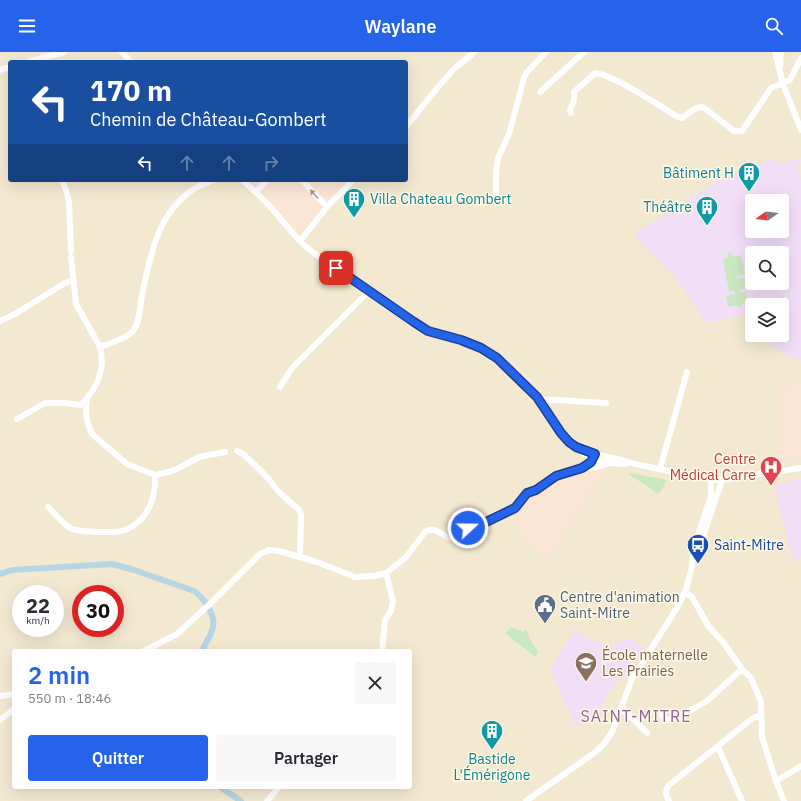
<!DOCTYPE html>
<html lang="fr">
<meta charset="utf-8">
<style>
:root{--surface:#fff;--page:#f7f7f7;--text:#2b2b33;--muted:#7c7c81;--accent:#2563eb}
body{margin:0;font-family:"IBM Plex Sans",sans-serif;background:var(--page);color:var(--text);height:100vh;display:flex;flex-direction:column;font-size:15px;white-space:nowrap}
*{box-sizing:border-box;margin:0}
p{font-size:13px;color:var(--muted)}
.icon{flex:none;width:22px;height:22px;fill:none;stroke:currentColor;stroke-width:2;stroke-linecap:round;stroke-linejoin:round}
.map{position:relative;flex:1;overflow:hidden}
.side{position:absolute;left:12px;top:597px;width:400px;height:140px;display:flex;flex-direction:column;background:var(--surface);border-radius:4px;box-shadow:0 4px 16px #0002}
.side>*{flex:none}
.guide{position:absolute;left:8px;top:8px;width:400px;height:122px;border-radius:4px;box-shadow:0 4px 16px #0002;background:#1a4fa0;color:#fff;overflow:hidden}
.needle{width:26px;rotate:256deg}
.buttons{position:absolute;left:745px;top:142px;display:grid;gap:8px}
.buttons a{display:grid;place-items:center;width:44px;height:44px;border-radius:4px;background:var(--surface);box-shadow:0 4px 16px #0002;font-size:20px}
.speed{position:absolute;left:12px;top:533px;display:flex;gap:8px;font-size:20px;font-weight:700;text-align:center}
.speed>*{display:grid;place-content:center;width:52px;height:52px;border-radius:50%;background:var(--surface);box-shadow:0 4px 16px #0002;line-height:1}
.speed small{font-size:10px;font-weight:400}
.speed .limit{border:6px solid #d22;background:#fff;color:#111}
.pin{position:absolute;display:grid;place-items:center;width:34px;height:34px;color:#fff;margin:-17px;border-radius:8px;box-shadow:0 2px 6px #0006}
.me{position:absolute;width:44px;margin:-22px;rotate:69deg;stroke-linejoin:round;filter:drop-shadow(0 0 3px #0008)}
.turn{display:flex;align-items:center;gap:14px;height:84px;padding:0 16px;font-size:18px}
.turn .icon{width:52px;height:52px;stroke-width:2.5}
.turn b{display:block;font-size:28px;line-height:34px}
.lanes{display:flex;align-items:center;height:38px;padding:0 16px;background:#0003;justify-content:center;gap:20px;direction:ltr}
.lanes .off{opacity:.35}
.round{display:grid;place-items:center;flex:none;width:42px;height:42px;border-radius:4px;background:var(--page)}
.head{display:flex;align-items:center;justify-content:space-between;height:68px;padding:0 16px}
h1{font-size:24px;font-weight:600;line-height:30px;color:var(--accent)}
.cta{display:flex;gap:8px;margin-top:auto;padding:8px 16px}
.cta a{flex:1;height:46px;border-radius:4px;background:var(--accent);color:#fff;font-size:16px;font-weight:600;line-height:46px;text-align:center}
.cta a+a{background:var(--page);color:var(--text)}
header{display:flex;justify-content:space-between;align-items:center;height:52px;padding:0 16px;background:var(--accent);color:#fff;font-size:18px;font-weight:600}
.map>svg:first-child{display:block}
.residential{fill:#f3e8d0;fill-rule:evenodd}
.commercial{fill:#fbe6d5}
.education{fill:#f2def7;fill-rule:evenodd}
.green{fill:#cae8c0}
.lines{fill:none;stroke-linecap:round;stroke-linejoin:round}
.canal{stroke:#b7d6e4;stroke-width:6}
.minor{stroke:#fff;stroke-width:6}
.oneway{fill:#aa9e92}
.route-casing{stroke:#184099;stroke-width:10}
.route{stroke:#2563eb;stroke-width:7}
.labels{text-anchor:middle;stroke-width:3;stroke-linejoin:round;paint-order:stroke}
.culture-label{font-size:14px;fill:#0d838f;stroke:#fff9e7;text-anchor:end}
.health-label{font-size:14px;fill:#be3a42;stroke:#fff9e7;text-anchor:end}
.transit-label{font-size:14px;fill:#164399;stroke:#fff9e7;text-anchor:start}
.service-label{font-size:14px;fill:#4e5e75;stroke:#fff9e7;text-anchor:start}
.education-label{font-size:14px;fill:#785e54;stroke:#fff9e7;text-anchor:start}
.quarter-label{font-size:16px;letter-spacing:1px;fill:#8c6595;stroke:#fff9e7}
</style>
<header><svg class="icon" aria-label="menu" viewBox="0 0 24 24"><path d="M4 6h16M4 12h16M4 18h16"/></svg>Waylane<svg class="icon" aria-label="search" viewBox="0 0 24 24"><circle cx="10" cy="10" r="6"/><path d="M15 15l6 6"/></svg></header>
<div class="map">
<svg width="801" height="749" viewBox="0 0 801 749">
<rect width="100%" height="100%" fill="#fbf5e1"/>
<!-- residential -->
<path class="residential" d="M0,0H801V749H0ZM10,10H406V128H10ZM752,149H782V179H752ZM752,201H782V231H752ZM752,253H782V283H752ZM21,542H55V576H21ZM81,542H115V576H81ZM14,599H410V735H14Z"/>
<!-- commercial -->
<path class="commercial" d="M248,128H336L341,133L302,179L298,180L260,137Z
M801,330V406L779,410L780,335Z
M607,416L554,499L547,507L523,486L520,482L518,473L521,451L528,442L532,446L552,431L568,424L582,420Z"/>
<!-- education -->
<path class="education" d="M775,105L778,112L801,105V108L797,114L801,129V309L782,300L755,283H782V253H752V281L750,279L744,262L717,269L702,271L703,266L675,225L633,183L717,129ZM752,149H782V179H752ZM752,201H782V231H752Z
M801,427V503L795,512L789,494L774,433Z
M575,578L592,589H600L613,597L619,589L632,587L644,596L625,626L621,623L592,667L575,674L550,616Z"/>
<!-- green -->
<path class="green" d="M731,200L733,205L741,203L745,222L736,224L737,227L746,226L748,236L739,238L740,241L746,240L748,251L742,252V255H738L737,253L728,255L726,244L735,242L734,239L729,240L723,207L728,206L727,201Z
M630,421L667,428L659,442L630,423Z
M511,575L523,580L526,577L532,591L539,600L535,605L505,581Z"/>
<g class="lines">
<!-- canal -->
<path class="canal" d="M0,522L12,518L112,512L134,518L194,539C200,543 203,547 207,553C220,574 211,579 202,599
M220,735L241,749"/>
<!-- minor -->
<path class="minor" d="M122,0L131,10
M775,0L783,32L801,78
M28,10L64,0
M780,14L781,0
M0,18L10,15
M540,40L584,0
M571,61L570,57L574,49V40L595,21C615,23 659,54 678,65L682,66L696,56L703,55L734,79H742L771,36L790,28L801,6
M406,75C422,55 437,35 455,16C461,10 468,7 474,0
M62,128L66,138
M242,128C255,139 268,151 279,165C290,177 298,189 311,199L414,271L428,279L461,288L481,296L497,307L537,345L561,381L584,402L594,407L612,411L624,412L629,411
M302,128L327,155
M256,140L267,128
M67,142L69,149L71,199
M496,147V121L498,106L509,82L524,26L527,20L546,0
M300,189L327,155L353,128
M71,205L76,252L100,295C109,292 127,286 133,279C140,270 140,254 142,243C150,204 158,160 194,137C200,133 207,131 214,128
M0,269L15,262L65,231L73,228
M280,335L292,316L369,239
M87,347C85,360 86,372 93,383L127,412L155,423L169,420L179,416L199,405L225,400
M539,347L606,351
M17,367L45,351H65L81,353C97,336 106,318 100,295
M583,398L595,402L625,409L635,412L703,426L722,428L801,416
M237,399L243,402L256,414L267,425L278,439L299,458L301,462L300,505
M595,404L591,410L582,416L598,415L611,411
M660,417L687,320
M48,455C55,461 62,471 70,476C78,480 88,479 97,480C106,480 117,481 125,478C148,469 156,446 155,423
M697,502L722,428
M685,540L692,545L709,575L723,590L742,617L751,626L761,650L762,685L776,729L784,749
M144,599L177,582L211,551L260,502L269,498L279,499L317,510L355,525L374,524L386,521L405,506L426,479C440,473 443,491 460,484C465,482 467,477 472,474C485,468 502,465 514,456C519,452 522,446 526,442C529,440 534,439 537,437C552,426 564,421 582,416
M382,599L385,568L391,559L393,549L386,521
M0,644L14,642
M621,658L629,663L647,681
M662,664L668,668L675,667L707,649L742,617
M0,668L14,657
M718,695L742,749
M776,729L801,714
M267,749L279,735
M526,749L594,701L604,692L612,680L632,627L675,559L685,540L691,519L695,492L711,444V427
M669,749C665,743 665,739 669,733L753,666L761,663"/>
</g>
<!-- one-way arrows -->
<defs><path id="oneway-solid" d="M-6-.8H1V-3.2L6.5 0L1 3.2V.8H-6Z"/></defs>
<use class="oneway" href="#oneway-solid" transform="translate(314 142) rotate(-132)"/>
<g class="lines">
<!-- route casing -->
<g class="route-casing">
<path id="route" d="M336,216L414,270L428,279L461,288L481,296L497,306L537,345L561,381L569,390L576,395L595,402L591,410L582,416L556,424L536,438L527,441L515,456L482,472L468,476"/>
</g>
<!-- route -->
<use href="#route" class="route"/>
</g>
<!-- icons -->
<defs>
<g id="building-pin" transform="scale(1.15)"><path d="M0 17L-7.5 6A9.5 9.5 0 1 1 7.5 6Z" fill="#0f9aa8" stroke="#fff9e7"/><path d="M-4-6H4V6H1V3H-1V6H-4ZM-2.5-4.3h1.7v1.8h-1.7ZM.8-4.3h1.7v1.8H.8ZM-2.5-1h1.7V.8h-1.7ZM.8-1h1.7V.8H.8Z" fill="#fff"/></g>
<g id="hospital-pin" transform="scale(1.15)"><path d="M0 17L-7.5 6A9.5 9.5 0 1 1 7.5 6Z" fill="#e0444e" stroke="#fff9e7"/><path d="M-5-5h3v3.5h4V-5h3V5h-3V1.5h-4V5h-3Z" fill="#fff"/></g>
<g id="bus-pin" transform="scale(1.15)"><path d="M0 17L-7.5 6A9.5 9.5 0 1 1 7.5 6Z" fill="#1a4fb4" stroke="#fff9e7"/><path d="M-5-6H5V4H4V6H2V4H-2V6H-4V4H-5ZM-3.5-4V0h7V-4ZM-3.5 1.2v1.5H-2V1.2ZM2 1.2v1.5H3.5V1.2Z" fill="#fff"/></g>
<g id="civic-pin" transform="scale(1.15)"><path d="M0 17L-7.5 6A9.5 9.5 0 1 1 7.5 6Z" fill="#5c6f8a" stroke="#fff9e7"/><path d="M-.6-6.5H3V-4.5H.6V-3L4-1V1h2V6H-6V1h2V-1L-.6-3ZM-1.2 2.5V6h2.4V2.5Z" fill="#fff"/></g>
<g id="school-pin" transform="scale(1.15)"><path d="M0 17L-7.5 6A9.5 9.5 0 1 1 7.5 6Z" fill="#8d6e63" stroke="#fff9e7"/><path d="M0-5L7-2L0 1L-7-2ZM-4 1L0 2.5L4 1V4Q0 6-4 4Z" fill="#fff"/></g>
</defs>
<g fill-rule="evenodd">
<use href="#building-pin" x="749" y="121"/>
<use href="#building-pin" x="354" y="147"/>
<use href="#building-pin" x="707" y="155"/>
<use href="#hospital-pin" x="771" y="415"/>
<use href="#bus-pin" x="698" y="493"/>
<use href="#civic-pin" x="545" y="553"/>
<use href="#school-pin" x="586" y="611"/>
<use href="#building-pin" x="492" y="679"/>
</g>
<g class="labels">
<!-- culture labels -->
<g class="culture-label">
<text x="734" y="126">Bâtiment H</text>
<text x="370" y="152" text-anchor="start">Villa Chateau Gombert</text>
<text x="692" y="160">Théâtre</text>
<text x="492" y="712" text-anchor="middle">Bastide<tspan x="492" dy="16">L'Émérigone</tspan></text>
</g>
<!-- health labels -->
<g class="health-label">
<text x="756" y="412">Centre<tspan x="756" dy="16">Médical Carre</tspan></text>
</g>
<!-- transit labels -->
<g class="transit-label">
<text x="714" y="498">Saint-Mitre</text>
</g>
<!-- service labels -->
<g class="service-label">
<text x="560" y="550">Centre d'animation<tspan x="560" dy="16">Saint-Mitre</tspan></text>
</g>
<!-- education labels -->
<g class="education-label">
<text x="602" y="608">École maternelle<tspan x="602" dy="16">Les Prairies</tspan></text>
</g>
<!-- quarter labels -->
<g class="quarter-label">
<text x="636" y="670">SAINT-MITRE</text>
</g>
</g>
</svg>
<div class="buttons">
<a><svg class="needle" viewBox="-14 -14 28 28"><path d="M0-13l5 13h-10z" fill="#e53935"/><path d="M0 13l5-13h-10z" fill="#7c7c81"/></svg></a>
<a><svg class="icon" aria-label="search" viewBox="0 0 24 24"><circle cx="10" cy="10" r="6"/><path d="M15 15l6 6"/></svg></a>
<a><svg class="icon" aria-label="layers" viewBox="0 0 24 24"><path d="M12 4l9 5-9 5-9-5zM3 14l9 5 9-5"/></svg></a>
</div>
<div class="speed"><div>22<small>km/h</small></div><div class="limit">30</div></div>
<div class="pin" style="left:336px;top:216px;background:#d93025"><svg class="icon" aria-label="arrive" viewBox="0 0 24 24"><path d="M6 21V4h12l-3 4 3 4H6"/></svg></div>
<svg class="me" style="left:468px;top:476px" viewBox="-20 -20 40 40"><circle r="17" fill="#2563eb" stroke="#fff" stroke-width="3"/><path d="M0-11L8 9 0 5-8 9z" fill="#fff"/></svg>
<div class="guide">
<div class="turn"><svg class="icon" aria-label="left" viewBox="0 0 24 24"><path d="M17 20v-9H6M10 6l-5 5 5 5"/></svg><div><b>170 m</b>Chemin de Château-Gombert</div></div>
<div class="lanes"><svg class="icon" aria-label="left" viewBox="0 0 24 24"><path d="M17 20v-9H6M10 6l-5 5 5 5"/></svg><svg class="icon off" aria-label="ahead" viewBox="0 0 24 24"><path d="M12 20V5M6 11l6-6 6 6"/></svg><svg class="icon off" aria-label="ahead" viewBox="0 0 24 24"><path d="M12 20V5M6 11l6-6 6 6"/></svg><svg class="icon off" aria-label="right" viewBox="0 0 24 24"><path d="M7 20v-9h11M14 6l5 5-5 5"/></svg></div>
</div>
<section class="side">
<div class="head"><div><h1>2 min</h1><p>550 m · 18:46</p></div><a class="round"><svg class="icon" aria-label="close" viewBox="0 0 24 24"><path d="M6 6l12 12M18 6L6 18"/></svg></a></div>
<div class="cta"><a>Quitter</a><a>Partager</a></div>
</section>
</div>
